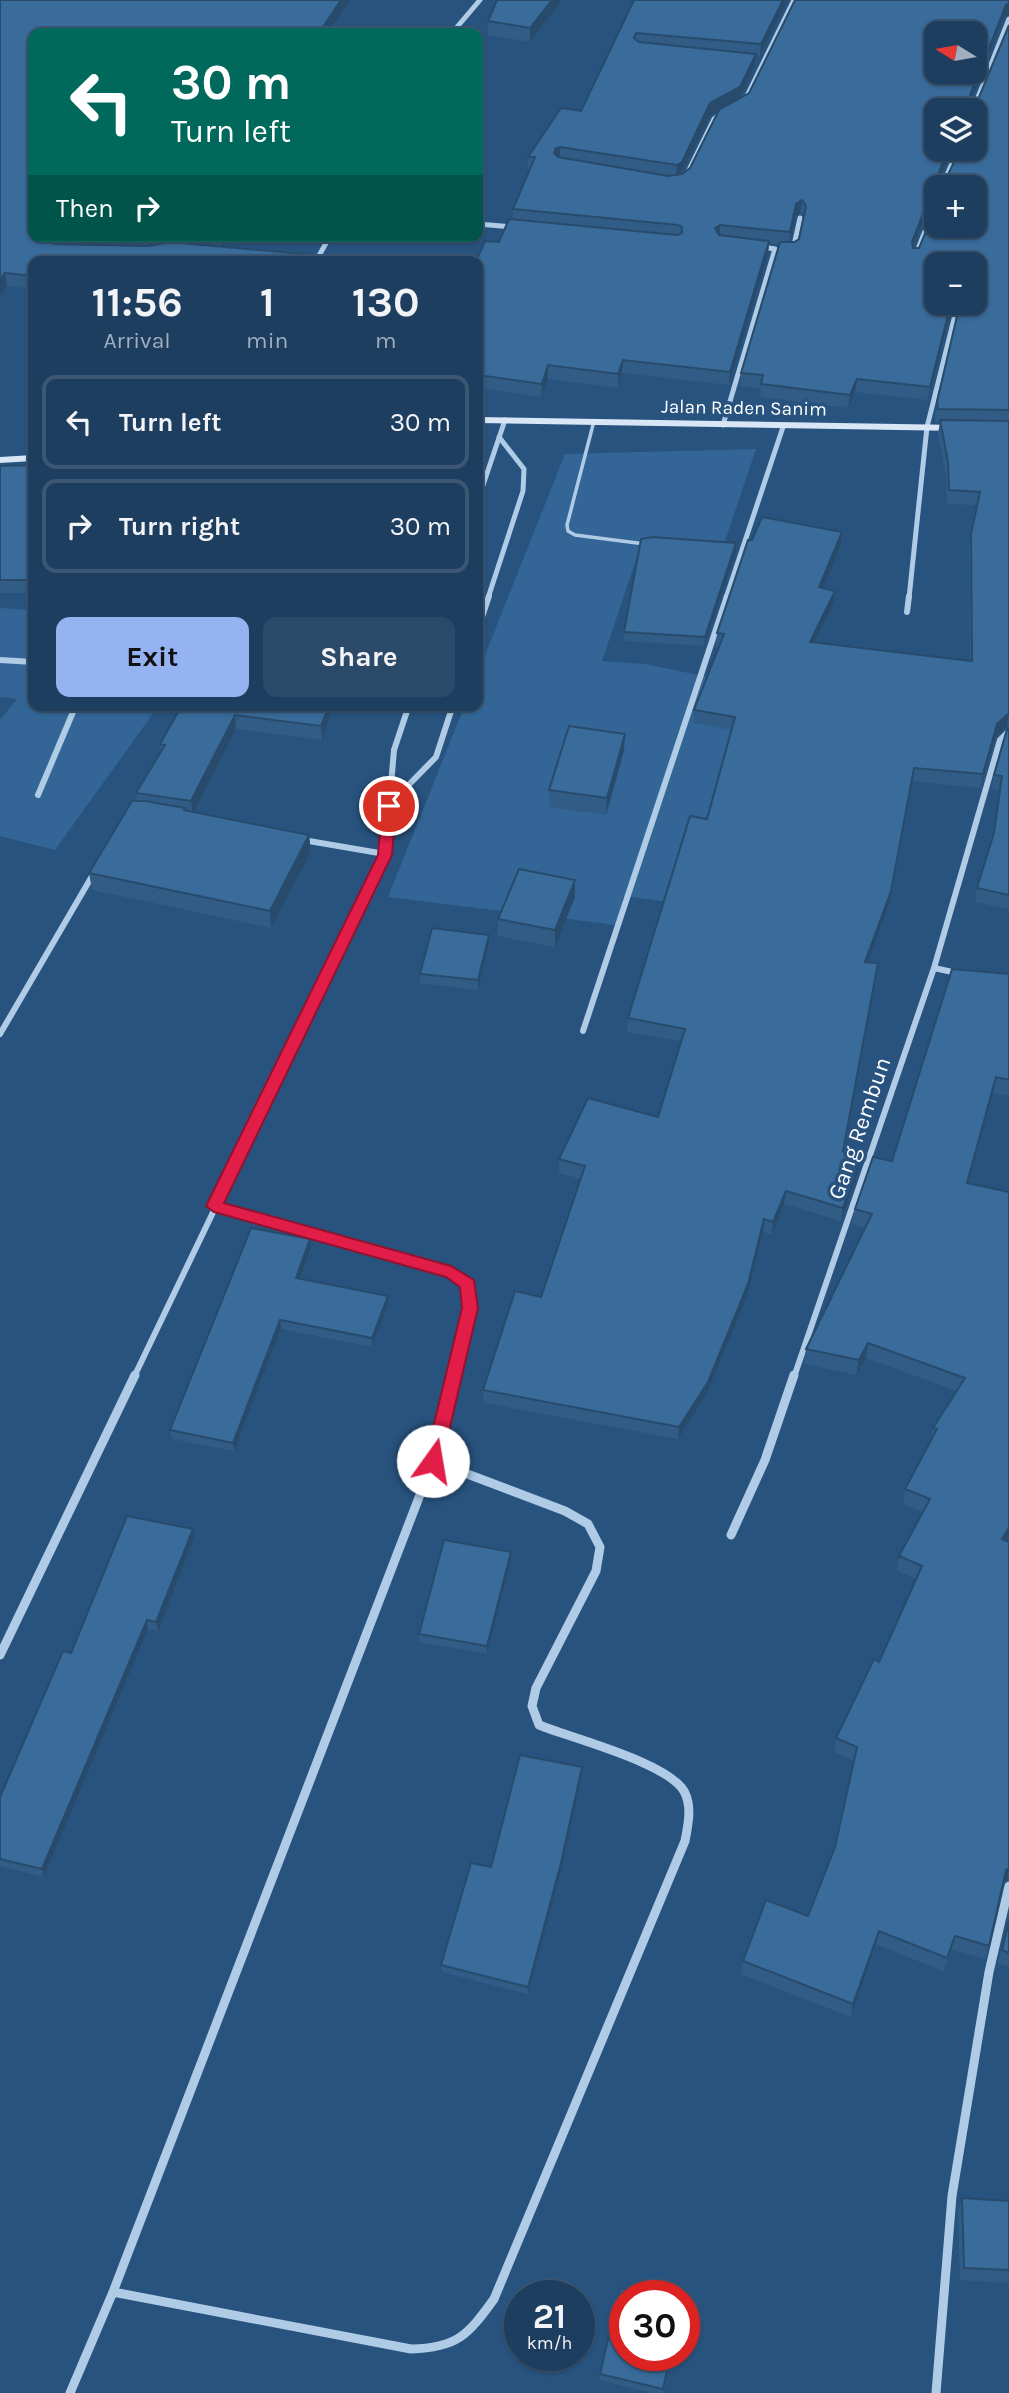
<!DOCTYPE html>
<meta charset="utf-8">
<style>
:root{--surface:#1e3e5f;--page:#2b4968;--text:#f1f3f6;--muted:#a1aebd;--line:#3c5774;--accent:#95b2f1}
body{margin:0;font-family:Karla,sans-serif;background:var(--page);color:var(--text);height:100vh;display:flex;flex-direction:column;font-size:26px;white-space:nowrap}
*{box-sizing:border-box;margin:0}
p{font-size:23px;color:var(--muted)}
.icon{flex:none;width:38px;height:38px;fill:none;stroke:currentColor;stroke-width:2;stroke-linecap:round;stroke-linejoin:round}
.map{position:relative;flex:1;overflow:hidden}
.panel{position:absolute;left:28px;top:256px;width:455px;height:455px;display:flex;flex-direction:column;background:var(--surface);border-radius:14px;box-shadow:0 2px 5px #0004,0 0 0 2px var(--line)}
.panel>*{flex:none}
.guide{position:absolute;left:28px;top:28px;width:455px;height:214px;border-radius:14px;box-shadow:0 2px 5px #0004,0 0 0 2px var(--line);background:#00695c;color:#fff;overflow:hidden}
.needle{width:46px;rotate:281deg}
.buttons{position:absolute;left:924px;top:21px;display:grid;gap:14px}
.buttons a{display:grid;place-items:center;width:63px;height:63px;border-radius:14px;background:var(--surface);box-shadow:0 2px 5px #0004,0 0 0 2px var(--line);font-size:35px}
.speed{position:absolute;left:504px;top:2280px;display:flex;gap:14px;font-size:35px;font-weight:700;text-align:center}
.speed>*{display:grid;place-content:center;width:91px;height:91px;border-radius:50%;background:var(--surface);box-shadow:0 2px 5px #0004,0 0 0 2px var(--line);line-height:1}
.speed small{font-size:18px;font-weight:400}
.speed .limit{border:10px solid #d22;background:#fff;color:#111}
.pin{position:absolute;display:grid;place-items:center;width:60px;height:60px;color:#fff;margin:-30px;border:4px solid #fff;border-radius:50%;box-shadow:0 2px 7px #0007}
.me{position:absolute;width:77px;margin:-38px;rotate:13deg;stroke-linejoin:round;filter:drop-shadow(0 0 5px #0008)}
.turn{display:flex;align-items:center;gap:24px;height:147px;padding:0 28px;font-size:32px}
.turn .icon{width:91px;height:91px;stroke-width:2.5}
.turn b{display:block;font-size:49px;line-height:60px}
.then{display:flex;align-items:center;height:66px;padding:0 28px;background:#0003;gap:14px;font-size:26px}
.eta{display:flex;justify-content:space-evenly;align-items:center;height:119px;text-align:center}
.eta b{font-size:42px;font-weight:700;line-height:49px}
.cta{display:flex;gap:14px;margin-top:auto;padding:14px 28px}
.cta a{flex:1;height:80px;border-radius:14px;background:var(--accent);color:#111;font-size:28px;font-weight:700;line-height:80px;text-align:center}
.cta a+a{background:var(--page);color:var(--text)}
ul{padding:0;list-style:none}
li{display:flex;align-items:center;gap:21px;height:94px;margin:0 14px 10px;padding:0 14px;border:4px solid var(--line);border-radius:14px}
li div{flex:1}
li b{display:block;font-size:26px}
li em{font-style:normal}
.map>svg:first-child{display:block}
.green{fill:#336696}
.lines{fill:none;stroke-linecap:round;stroke-linejoin:round}
.lane{stroke:#afcbe5;stroke-width:3.5}
.street-far2{stroke:#afcbe5;stroke-width:5}
.street-far1{stroke:#afcbe5;stroke-width:6}
.street{stroke:#afcbe5;stroke-width:9}
.secondary{fill:#d8e6f5;fill-rule:evenodd}
.wall{fill:#315c85;fill-rule:evenodd}
.shaded-wall{fill:#284b6c}
.building{fill:#396b9b;stroke:#284b6c;stroke-width:2;fill-rule:evenodd}
.route{fill:#e11d48;stroke:#92132f;stroke-width:2}
.labels{text-anchor:middle;stroke-width:7;stroke-linejoin:round;paint-order:stroke}
.far-street-label{font-size:19px;fill:#fff;stroke:#28537f}
.street-label{font-size:23px;fill:#fff;stroke:#28537f}
</style>
<div class="map">
<svg width="1009" height="2393" viewBox="0 0 1009 2393">
<rect width="100%" height="100%" fill="#28537f"/>
<!-- green -->
<path class="green" d="M756,449L722,550L641,545L602,661L645,664L805,697L693,905L624,896L617,925L388,897L465,705H478V673L565,454Z
M0,608L33,610V705H159L55,850L0,836V720L17,699L0,697Z"/>
<g class="lines">
<!-- lane -->
<path class="lane" d="M594,421L567,525L568,531L575,535L645,544"/>
<!-- street-far2 -->
<path class="street-far2" d="M452,33L480,0
M745,100L794,0
M973,110L1009,19
M686,176L714,119L723,112
M942,187L958,149
M478,224L512,227
M793,250L800,218
M915,257L936,203
M316,261L330,236
M723,425L775,249L762,247
M478,500L505,420
M488,598L523,491L524,469L499,437
M726,598L783,427
M909,598L927,427L958,303"/>
<!-- street-far1 -->
<path class="street-far1" d="M907,612L909,596
M478,629L489,596
M0,660L33,662
M38,795L76,705
M389,805L436,757L453,705
M303,840L385,854
M934,968L957,973
M583,1031L727,596
M0,1034L95,871
M214,1206L451,1272L468,1285L470,1308L453,1377
M134,1377L385,854L394,750L409,705
M794,1377L934,968L1000,740L1009,731"/>
<!-- street -->
<path class="street" d="M731,1535L765,1460L794,1375
M0,1655L135,1375
M113,2292L411,2349C457,2348 468,2335 494,2299L685,1841C688,1825 692,1808 685,1793C671,1763 571,1738 539,1725L532,1706L536,1688L596,1571L600,1547L588,1524L565,1511L433,1461
M70,2393L113,2292L433,1461L454,1375
M936,2393L952,2196L989,1972L1009,1886"/>
<!-- secondary -->
<path class="secondary" d="M478,417L959,425L964,428L959,431L478,423Z
M33,455V461L0,463V457Z"/>
</g>
<!-- wall -->
<path class="wall" d="M0,0H350L328,33H33V236H227L224,247L33,261V289L7,286L0,296Z
M497,0H562L530,42L488,35V21Z
M634,0H788L760,56H756L755,66L740,98L1009,0V15L1004,17L971,101L977,102L1009,25V726H1007L995,738L980,788L912,781L889,904L868,962L878,963L843,1152L859,1169L841,1221L784,1204L772,1235L763,1232L747,1297L706,1395L678,1439L484,1403L483,1390L541,1297L581,1179L559,1173V1159L658,1117L681,1041L627,1032L628,1018L707,819L732,730L693,723L694,710L719,647H716L717,633L841,545L823,588L835,591L834,604L815,642L970,661L969,548L977,505L947,504L946,475L938,433L940,422H936L935,416L937,402L975,264L936,303H953L928,400L855,392L848,408L760,397L761,388L740,386L741,373L779,244L769,243L768,254L729,385L622,373L618,388L548,379L541,397L478,388V261L499,242L513,220V209L530,170L528,169V157L581,111ZM936,110H975V149L946,179L940,178L952,149ZM718,111L690,168L681,175L710,116ZM936,187H975L919,248H913L931,201L936,198ZM800,213L804,217L799,239L794,242H789L795,217Z
M33,465V586L32,593H0V466Z
M736,552L704,646L624,641V632Z
M182,705H334L322,740L236,729L194,812L309,835L311,852L271,928L92,890L89,873L137,801L136,793L161,752L160,744Z
M1009,728V909L975,902L977,888L993,835L1000,790L992,789L994,775Z
M624,751L606,815L549,807V790Z
M575,897L555,947L498,936V919Z
M489,944L478,990L420,983V974Z
M1009,974V1096L993,1093L968,1183L1009,1192V1536L1006,1541L1009,1542V1880L1008,1879L1003,1883L985,1959L951,1949L943,1971L876,1944L851,2017L741,1974L743,1961L808,1916L835,1847L854,1761L834,1752L836,1738L879,1662L916,1579L897,1571L899,1556L923,1512L903,1504L905,1489L931,1441L933,1428L957,1391L866,1358L856,1375L804,1364L806,1349L865,1228L852,1224L855,1209L892,1161Z
M311,1248L300,1279L388,1296V1305L372,1347L281,1329L234,1451L172,1439L170,1430Z
M193,1529L194,1538L158,1631L148,1629L44,1877L0,1866V1797L71,1653Z
M511,1560L487,1654L419,1642V1634Z
M582,1775L561,1871L528,1994L442,1972L441,1965L491,1867Z
M1009,1917V1967L998,1963Z
M962,2198L1009,2201V2283L960,2280L958,2211Z
M671,2356L663,2393H652L600,2380V2374Z"/>
<!-- shaded-wall -->
<path class="shaded-wall" d="M341,0H350L328,33H319Z
M552,0H562L530,42V28Z
M783,0H788L760,56L761,44Z
M1009,3V15L1004,17L968,108L970,95L1006,5Z
M756,54L755,66L739,99L710,116L681,174L676,178L677,165L710,103Z
M560,147V160L554,153L556,148Z
M949,149H952L937,185L939,172Z
M939,185V187H936V198L931,201L910,255L912,242L933,188Z
M802,200L800,213L795,217L789,245L790,232L796,204Z
M720,225V238L715,228Z
M52,236H55L56,247L49,240Z
M147,236H170L171,245L149,249Z
M222,236H227L223,250Z
M769,241L768,254L729,385L730,372Z
M5,273L7,286L0,296V280Z
M951,303H953L928,400L930,387Z
M623,360L622,373L618,388V374Z
M548,365V379L541,397L542,384Z
M857,379L855,392L848,408L850,395Z
M842,532L841,545L818,601L819,587Z
M736,543V552L704,646L705,637Z
M33,562V586L32,593L30,580Z
M835,591L834,604L808,655L810,642Z
M329,705H334L322,740L321,726Z
M1009,713L1007,726L995,738L980,788L983,774L997,724Z
M235,715L236,729L193,814L191,801Z
M625,734L624,751L606,815L607,798Z
M912,781L889,904L863,976L865,962Z
M309,835L311,852L271,928L270,911Z
M575,880V897L555,947V930Z
M489,935V944L478,990V980Z
M996,1077L993,1093L964,1198L967,1183Z
M861,1156L859,1169L841,1221L843,1208Z
M786,1191L784,1204L772,1235L773,1222Z
M764,1219L763,1232L747,1297L706,1395L678,1439L679,1427Z
M310,1239L311,1248L297,1287L296,1278Z
M388,1296V1305L372,1347V1338Z
M280,1320L281,1329L234,1451L233,1443Z
M868,1343L866,1358L856,1375L859,1360Z
M1009,1528V1536L998,1554L1002,1539Z
M193,1529L194,1538L158,1631L156,1622Z
M511,1552V1560L487,1654V1646Z
M147,1620L148,1629L44,1877L42,1869Z
M582,1767V1775L561,1871L528,1994V1987Z
M1009,1868L1008,1879L1002,1884L1006,1870Z
M879,1931L876,1944L851,2017L853,2004Z"/>
<!-- building -->
<path class="building" d="M0,0H341L319,33H33V236H52L49,240L54,244L148,246L170,242L382,261H33V276L5,273L0,280Z
M497,0H552L530,28L488,21Z
M634,0H783L761,44L636,33L634,38L639,42L756,54L740,87L710,103L682,162L677,165L560,147L556,148L554,153L558,157L668,176L682,174L690,168L719,110L749,93L795,0H1009V3L1006,5L970,95L971,101L977,102L1009,25V410L938,409L937,402L960,303H975V264H936V303H951L930,387L857,379L850,395L761,384L763,375L741,373L780,242H794L799,239L806,206L802,200L796,204L790,232L720,225L715,228L719,235L769,241L730,372L623,360L618,374L548,365L542,384L478,375V261H476L485,241L499,242L509,219L677,235L682,233V227L678,225L513,209L535,157H528L561,108L581,111ZM936,33H975V72H936ZM936,110H975V149H960L946,179L940,178L939,172L949,149H936ZM939,185L940,187H975V226H936V207L919,248H913L912,242L933,188Z
M31,375H33V393Z
M940,420L1009,421V713L997,724L983,774L914,768L891,891L865,962L878,963L843,1151L861,1156L843,1208L786,1191L773,1222L764,1219L748,1284L708,1382L679,1427L483,1390L515,1291L541,1297L585,1166L559,1159L588,1098L658,1117L685,1029L628,1018L690,816L707,819L735,717L694,710L724,634L717,633L748,540H752L762,517L842,532L819,587L835,591L810,642L972,661L971,534L980,492L949,490L948,462Z
M33,465V562L30,580H0V466Z
M652,537L736,543L705,637L624,632L641,539Z
M182,705H329L321,726L235,715L191,801L136,793L165,745L160,744Z
M569,726L625,734L607,798L549,790Z
M1009,728V895L977,888L994,833L1002,776L994,775L1007,729Z
M132,801H145L185,808L184,810L309,835L270,911L89,873Z
M519,869L575,880L555,930L498,919Z
M432,928L489,935L478,980L420,974Z
M952,969L1009,974V1080L996,1077L967,1183L1009,1192V1528L1002,1539L1009,1542V1868L1006,1870L989,1946L955,1936L947,1958L879,1931L853,2004L743,1961L766,1900L808,1916L835,1847L857,1747L836,1738L874,1659L879,1662L922,1566L899,1556L930,1499L905,1489L937,1429L933,1428L965,1378L868,1343L859,1360L806,1349L872,1214L855,1209L873,1157L892,1161Z
M251,1228L310,1239L296,1278L388,1296L372,1338L280,1320L233,1443L170,1430Z
M127,1516L193,1529L156,1622L147,1620L42,1869L0,1859V1797L63,1651L71,1653Z
M444,1540L511,1552L487,1646L419,1634Z
M520,1755L582,1767L561,1863L528,1987L441,1965L471,1863L491,1867Z
M1009,1921V1953L1002,1950Z
M962,2198L1009,2201V2270L964,2268Z
M620,2288L654,2296H625V2356H670L663,2389L600,2374Z"/>
<!-- route -->
<path class="route" d="M389,801L396,806L392,855L224,1203L451,1266L474,1280L478,1308L442,1461L439,1466H427L425,1461L462,1308L460,1287L446,1277L214,1212L206,1206L378,855L382,806Z"/>
<g class="labels">
<!-- far-street labels -->
<g class="far-street-label">
<text transform="translate(744 407) rotate(1)" y="7">Jalan Raden Sanim</text>
</g>
<!-- street labels -->
<g class="street-label">
<text transform="translate(859 1128) rotate(-71)" y="8">Gang Rembun</text>
</g>
</g>
</svg>
<div class="buttons">
<a><svg class="needle" viewBox="-14 -14 28 28"><path d="M0-13l5 13h-10z" fill="#e53935"/><path d="M0 13l5-13h-10z" fill="#a1aebd"/></svg></a>
<a><svg class="icon" aria-label="layers" viewBox="0 0 24 24"><path d="M12 4l9 5-9 5-9-5zM3 14l9 5 9-5"/></svg></a>
<a>+</a>
<a>−</a>
</div>
<div class="speed"><div>21<small>km/h</small></div><div class="limit">30</div></div>
<div class="pin" style="left:389px;top:806px;background:#d93025"><svg class="icon" aria-label="arrive" viewBox="0 0 24 24"><path d="M6 21V4h12l-3 4 3 4H6"/></svg></div>
<svg class="me" style="left:433px;top:1461px" viewBox="-20 -20 40 40"><circle r="19" fill="#fff"/><path d="M0-13L10 11 0 6-10 11z" fill="#e11d48"/></svg>
<div class="guide">
<div class="turn"><svg class="icon" aria-label="left" viewBox="0 0 24 24"><path d="M17 20v-9H6M10 6l-5 5 5 5"/></svg><div><b>30 m</b>Turn left</div></div>
<div class="then">Then<svg class="icon" aria-label="right" viewBox="0 0 24 24"><path d="M7 20v-9h11M14 6l5 5-5 5"/></svg></div>
</div>
<section class="panel">
<div class="eta">
<div><b>11:56</b><p>Arrival</p></div>
<div><b>1</b><p>min</p></div>
<div><b>130</b><p>m</p></div>
</div>
<ul>
<li><svg class="icon" aria-label="left" viewBox="0 0 24 24"><path d="M17 20v-9H6M10 6l-5 5 5 5"/></svg><div><b>Turn left</b></div><em>30 m</em></li>
<li><svg class="icon" aria-label="right" viewBox="0 0 24 24"><path d="M7 20v-9h11M14 6l5 5-5 5"/></svg><div><b>Turn right</b></div><em>30 m</em></li>
</ul>
<div class="cta"><a>Exit</a><a>Share</a></div>
</section>
</div>
